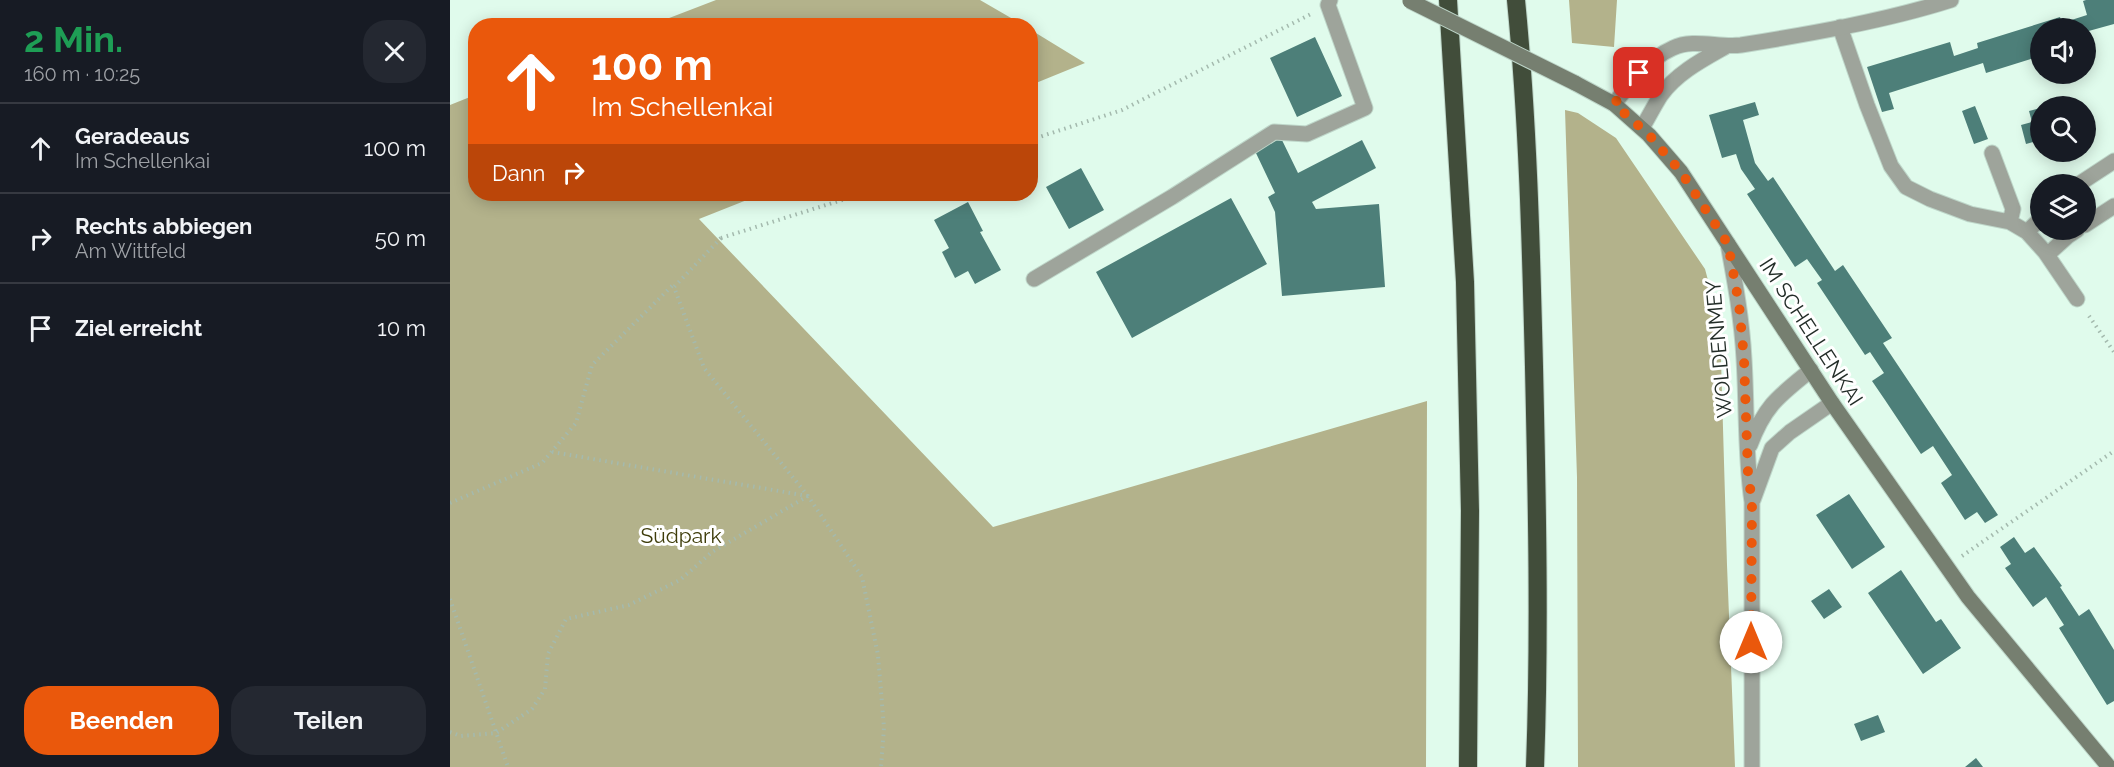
<!DOCTYPE html>
<html lang="de">
<meta charset="utf-8">
<style>
:root{--surface:#171b24;--page:#242831;--text:#f1f3f6;--muted:#9ea1a6;--line:#363941;--accent:#ea580c}
body{margin:0;font-family:Raleway,sans-serif;background:var(--page);color:var(--text);height:100vh;display:flex;flex-direction:column;font-size:22px;white-space:nowrap}
*{box-sizing:border-box;margin:0}
p{font-size:20px;color:var(--muted)}
.icon{flex:none;width:33px;height:33px;fill:none;stroke:currentColor;stroke-width:2;stroke-linecap:round;stroke-linejoin:round}
.map{position:relative;flex:1;overflow:hidden}
.details{display:flex;flex-direction:column;background:var(--surface);width:450px}
.details>*{flex:none}
.top-card{position:absolute;left:18px;top:18px;width:570px;height:183px;border-radius:24px;box-shadow:0 3px 15px #0003;background:#ea580c;color:#fff;overflow:hidden}
.controls{position:absolute;left:1580px;top:18px;display:grid;gap:12px}
.controls a{display:grid;place-items:center;width:66px;height:66px;border-radius:50%;background:var(--surface);box-shadow:0 3px 15px #0003;font-size:30px}
.pin{position:absolute;display:grid;place-items:center;width:51px;height:51px;color:#fff;margin:-26px;border-radius:12px;box-shadow:0 3px 9px #0006}
.me{position:absolute;width:66px;margin:-33px;rotate:0deg;stroke-linejoin:round;filter:drop-shadow(0 0 4px #0008)}
.turn{display:flex;align-items:center;gap:21px;height:126px;padding:0 24px;font-size:27px}
.turn .icon{width:78px;height:78px;stroke-width:2.5}
.turn b{display:block;font-size:42px;line-height:51px}
.then{display:flex;align-items:center;height:57px;padding:0 24px;background:#0003;gap:12px;font-size:22px}
.round{display:grid;place-items:center;flex:none;width:63px;height:63px;border-radius:24px;background:var(--page)}
.summary{display:flex;align-items:center;justify-content:space-between;height:102px;padding:0 24px}
h1{font-size:36px;font-weight:700;line-height:45px;color:#1e9e55}
.button{display:flex;gap:12px;margin-top:auto;padding:12px 24px}
.button a{flex:1;height:69px;border-radius:24px;background:var(--accent);color:#fff;font-size:24px;font-weight:700;line-height:69px;text-align:center}
.button a+a{background:var(--page);color:var(--text)}
ul{padding:0;list-style:none}
li{display:flex;align-items:center;gap:18px;height:90px;padding:0 24px;border-top:2px solid var(--line)}
li div{flex:1}
li b{display:block;font-size:22px}
li em{font-style:normal}
main{display:flex;flex:1;min-height:0}
.map>svg:first-child{display:block}
.forest{fill:#b3b28b}
.building{fill:#4d7f79}
.lines{fill:none;stroke-linecap:round;stroke-linejoin:round}
.lane-casing{stroke:#bed6c9;stroke-width:17}
.street-casing{stroke:#bed6c9;stroke-width:17}
.secondary-casing{stroke:#bed6c9;stroke-width:17}
.highway-casing{stroke:#bed6c9;stroke-width:20}
.path{stroke:#a4baae;stroke-width:4;stroke-dasharray:1.5 4.5;stroke-linecap:butt}
.lane{stroke:#9ea49b;stroke-width:15}
.street{stroke:#9ea49b;stroke-width:15}
.secondary{stroke:#767f70;stroke-width:15}
.highway{stroke:#414d3a;stroke-width:18}
.secondary-bridge-casing{stroke:#bed6c9;stroke-width:17;stroke-linecap:butt}
.secondary-bridge{stroke:#767f70;stroke-width:15}
.route{stroke:#ea580c;stroke-width:10;stroke-dasharray:0 18}
.labels{text-anchor:middle;stroke-width:6;stroke-linejoin:round;paint-order:stroke}
.street-label{font-size:21px;fill:#232d28;stroke:#fff}
.park-label{font-size:21px;fill:#3e3c0a;stroke:#fff}
</style>
<main>
<section class="details">
<div class="summary"><div><h1>2 Min.</h1><p>160 m · 10:25</p></div><a class="round"><svg class="icon" aria-label="close" viewBox="0 0 24 24"><path d="M6 6l12 12M18 6L6 18"/></svg></a></div>
<ul>
<li><svg class="icon" aria-label="ahead" viewBox="0 0 24 24"><path d="M12 20V5M6 11l6-6 6 6"/></svg><div><b>Geradeaus</b><p>Im Schellenkai</p></div><em>100 m</em></li>
<li><svg class="icon" aria-label="right" viewBox="0 0 24 24"><path d="M7 20v-9h11M14 6l5 5-5 5"/></svg><div><b>Rechts abbiegen</b><p>Am Wittfeld</p></div><em>50 m</em></li>
<li><svg class="icon" aria-label="arrive" viewBox="0 0 24 24"><path d="M6 21V4h12l-3 4 3 4H6"/></svg><div><b>Ziel erreicht</b></div><em>10 m</em></li>
</ul>
<div class="button"><a>Beenden</a><a>Teilen</a></div>
</section>
<div class="map">
<svg width="1664" height="767" viewBox="0 0 1664 767">
<rect width="100%" height="100%" fill="#e0fbec"/>
<!-- forest -->
<path class="forest" d="M266,0H530L573,25H201Z
M1119,0H1167L1164,47L1122,43Z
M581,30L635,63L581,85Z
M25,95L26,194H312L249,219L543,527L977,401L976,767H0V105Z
M1115,110L1128,113L1166,138L1255,269L1270,325L1277,565L1285,767H1128L1127,477Z"/>
<!-- building -->
<path class="building" d="M1636,0H1664V24L1635,32V28H1590V56L1536,73L1533,63L1439,93L1444,109L1432,112L1417,67L1500,42L1504,56L1528,48L1527,43L1610,17L1612,23L1637,15L1633,1Z
M865,37L892,96L847,117L820,58Z
M1305,102L1309,115L1293,120L1305,163L1318,181L1323,177L1385,271L1393,265L1442,338L1433,343L1548,515L1535,523L1527,512L1515,520L1491,483L1502,475L1483,446L1471,454L1435,400L1422,381L1434,373L1420,352L1415,355L1367,283L1372,280L1357,259L1345,267L1297,194L1305,189L1291,169L1286,154L1272,158L1259,115Z
M1525,106L1538,139L1524,144L1512,111Z
M1590,108V140L1576,144L1571,125L1582,122L1579,111Z
M831,138L848,173L912,140L926,168L862,202L866,209L929,204L935,287L832,296L825,212L818,197L825,193L805,151Z
M631,168L654,210L619,229L596,187Z
M781,198L817,264L682,338L646,272Z
M518,202L533,231L530,232L551,270L525,284L518,271L505,278L492,252L499,248L484,220Z
M1399,494L1435,547L1402,569L1366,515Z
M1564,537L1575,553L1584,547L1612,586L1610,587L1629,616L1639,609L1664,650V701L1657,705L1609,628L1614,625L1596,597L1583,607L1555,568L1561,564L1550,547Z
M1451,570L1486,622L1491,619L1511,648L1473,674L1418,593Z
M1379,589L1392,607L1374,619L1361,601Z
M1428,715L1435,732L1411,741L1404,724Z
M1526,758L1533,767H1515Z"/>
<g class="lines">
<!-- lane casing -->
<g class="lane-casing">
<path id="lane" d="M1390,27L1417,105L1441,166L1456,187L1480,199L1520,214L1560,222L1577,232L1595,252L1627,299
M1542,153L1563,209L1560,222
M1629,184L1664,161
M1635,225L1664,206
M1577,232L1590,219
M1597,255L1618,236L1627,230
M584,279L722,197L824,132L857,134L915,108L878,5L880,0"/>
</g>
<!-- street casing -->
<g class="street-casing">
<path id="street" d="M1164,104C1180,83 1198,59 1223,48C1243,38 1269,48 1291,45C1359,34 1435,21 1501,0
M1192,128C1198,118 1204,106 1211,95C1227,73 1252,60 1275,47
M1278,244C1285,282 1292,320 1294,359C1297,407 1295,455 1302,502V767
M1300,445C1315,405 1329,396 1361,370
M1303,500L1322,448L1340,432L1382,403"/>
</g>
<!-- secondary casing -->
<g class="secondary-casing">
<path id="secondary" d="M1125,83L1164,104L1199,135L1231,172L1382,403L1518,597L1659,767"/>
</g>
<!-- highway casing -->
<g class="highway-casing">
<path id="highway" d="M998,0L1015,282L1020,511L1018,767
M1066,0C1078,122 1081,245 1084,367C1087,500 1090,634 1085,767"/>
</g>
<!-- path -->
<path class="path" d="M580,140L672,110L861,14
M271,238L224,287L254,368L358,496L412,577L428,655L434,728L431,767
M271,238L411,194
M1639,316L1664,352
M102,452L358,496
M0,503L92,463L126,423L142,365L225,283
M1512,556L1664,451
M0,599L58,767
M0,732L11,736L46,733L82,709L95,689L98,654L116,619L179,605L230,580L262,552L358,496"/>
<!-- lane -->
<use href="#lane" class="lane"/>
<!-- street -->
<use href="#street" class="street"/>
<!-- secondary -->
<use href="#secondary" class="secondary"/>
<!-- highway -->
<use href="#highway" class="highway"/>
<!-- secondary-bridge casing -->
<g class="secondary-bridge-casing">
<path id="secondary-bridge" d="M960,1L1125,83"/>
</g>
<!-- secondary-bridge -->
<use href="#secondary-bridge" class="secondary-bridge"/>
</g>
<g class="lines">
<!-- route -->
<path class="route" d="M1189,73L1164,104L1199,135L1231,172L1278,244L1289,304L1294,359L1298,473L1302,502L1301,642"/>
</g>
<g class="labels">
<!-- street labels -->
<g class="street-label">
<text transform="translate(1361 332) rotate(57)" y="7">IM SCHELLENKAI</text>
<text transform="translate(1269 349) rotate(-95)" y="7">WOLDENMEY</text>
</g>
<!-- park labels -->
<g class="park-label">
<text x="231" y="543">Südpark</text>
</g>
</g>
</svg>
<div class="controls">
<a><svg class="icon" aria-label="sound" viewBox="0 0 24 24"><path d="M4 9h4l5-4v14l-5-4H4zM17 9q2 3 0 6"/></svg></a>
<a><svg class="icon" aria-label="search" viewBox="0 0 24 24"><circle cx="10" cy="10" r="6"/><path d="M15 15l6 6"/></svg></a>
<a><svg class="icon" aria-label="layers" viewBox="0 0 24 24"><path d="M12 4l9 5-9 5-9-5zM3 14l9 5 9-5"/></svg></a>
</div>
<div class="pin" style="left:1189px;top:73px;background:#d93025"><svg class="icon" aria-label="arrive" viewBox="0 0 24 24"><path d="M6 21V4h12l-3 4 3 4H6"/></svg></div>
<svg class="me" style="left:1301px;top:642px" viewBox="-20 -20 40 40"><circle r="19" fill="#fff"/><path d="M0-13L10 11 0 6-10 11z" fill="#ea580c"/></svg>
<div class="top-card">
<div class="turn"><svg class="icon" aria-label="ahead" viewBox="0 0 24 24"><path d="M12 20V5M6 11l6-6 6 6"/></svg><div><b>100 m</b>Im Schellenkai</div></div>
<div class="then">Dann<svg class="icon" aria-label="right" viewBox="0 0 24 24"><path d="M7 20v-9h11M14 6l5 5-5 5"/></svg></div>
</div>
</div>
</main>
